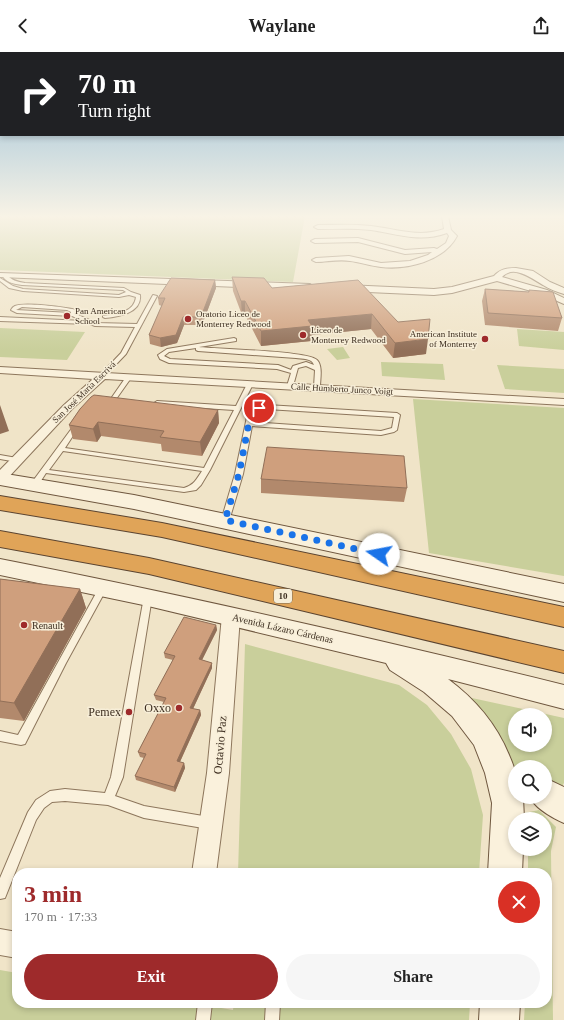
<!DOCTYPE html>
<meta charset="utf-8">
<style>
:root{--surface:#fff;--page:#f6f6f6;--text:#222;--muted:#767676;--accent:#9e2a2b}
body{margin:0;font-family:"Times New Roman",serif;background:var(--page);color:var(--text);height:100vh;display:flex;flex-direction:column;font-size:15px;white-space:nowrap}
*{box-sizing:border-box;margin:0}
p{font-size:13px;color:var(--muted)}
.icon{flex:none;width:22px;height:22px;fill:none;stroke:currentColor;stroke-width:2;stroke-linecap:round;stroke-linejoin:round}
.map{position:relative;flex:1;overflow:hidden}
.panel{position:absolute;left:12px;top:816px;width:540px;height:140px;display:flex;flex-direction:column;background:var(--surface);border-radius:16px;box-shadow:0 2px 6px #0003}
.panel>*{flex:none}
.banner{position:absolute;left:0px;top:0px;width:564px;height:84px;box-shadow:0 2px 6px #0003;background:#202124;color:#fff;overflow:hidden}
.fabs{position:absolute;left:508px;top:656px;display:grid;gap:8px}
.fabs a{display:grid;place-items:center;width:44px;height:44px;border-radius:50%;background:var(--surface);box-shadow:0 2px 6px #0003;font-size:20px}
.pin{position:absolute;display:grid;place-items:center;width:34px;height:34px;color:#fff;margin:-17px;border:2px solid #fff;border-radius:50%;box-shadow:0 1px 4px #0007}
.me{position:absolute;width:44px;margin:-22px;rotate:282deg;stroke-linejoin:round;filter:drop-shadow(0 0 3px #0008)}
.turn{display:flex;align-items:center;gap:14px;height:84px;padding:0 12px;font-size:18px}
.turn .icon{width:52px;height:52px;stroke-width:2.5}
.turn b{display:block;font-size:28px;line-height:34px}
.round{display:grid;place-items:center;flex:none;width:42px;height:42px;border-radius:21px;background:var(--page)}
.head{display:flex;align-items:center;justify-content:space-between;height:68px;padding:0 12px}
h1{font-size:24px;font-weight:600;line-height:30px;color:var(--accent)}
.cta{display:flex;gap:8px;margin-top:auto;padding:8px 12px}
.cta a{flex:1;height:46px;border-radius:24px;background:var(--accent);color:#fff;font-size:16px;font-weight:600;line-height:46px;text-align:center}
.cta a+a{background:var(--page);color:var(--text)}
header{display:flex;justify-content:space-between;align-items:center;height:52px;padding:0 12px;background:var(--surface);font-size:18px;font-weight:600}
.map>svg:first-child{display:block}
.green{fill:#c9cf9b;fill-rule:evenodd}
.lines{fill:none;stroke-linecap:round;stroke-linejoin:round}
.lane-casing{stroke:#8d765c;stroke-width:2}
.street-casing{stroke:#8d765c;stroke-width:2}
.secondary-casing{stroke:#6f573f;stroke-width:2}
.highway-casing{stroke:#5b4430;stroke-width:2}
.lane{fill:#faf1dc;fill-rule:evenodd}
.street{fill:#faf1dc;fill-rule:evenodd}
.secondary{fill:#faf1dc;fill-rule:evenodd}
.highway{fill:#e0a458;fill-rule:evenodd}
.wall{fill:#b2896c}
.shaded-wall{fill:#916f58}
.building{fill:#cf9f7d;stroke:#916f58}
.route{stroke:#1a73e8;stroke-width:7;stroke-dasharray:0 12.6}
.poi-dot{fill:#9e2a2b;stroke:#f7eed8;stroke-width:1.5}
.labels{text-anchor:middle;stroke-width:3;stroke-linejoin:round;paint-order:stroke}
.far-poi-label{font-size:9px;fill:#3d2e20;stroke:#f7eed8;text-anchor:start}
.far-street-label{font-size:9px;fill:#3d2e20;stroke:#f7eed8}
.shield{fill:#f7eed8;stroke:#756857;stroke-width:1}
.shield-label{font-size:9px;font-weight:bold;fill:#3d2e20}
.poi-label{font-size:10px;fill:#3d2e20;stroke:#f7eed8;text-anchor:start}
.street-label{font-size:10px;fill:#3d2e20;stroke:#f7eed8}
.near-poi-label{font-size:12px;fill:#3d2e20;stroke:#f7eed8;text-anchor:end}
.near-street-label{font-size:12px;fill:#3d2e20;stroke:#f7eed8}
</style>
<header><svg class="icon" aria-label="back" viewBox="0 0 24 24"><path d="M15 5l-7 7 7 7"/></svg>Waylane<svg class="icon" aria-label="share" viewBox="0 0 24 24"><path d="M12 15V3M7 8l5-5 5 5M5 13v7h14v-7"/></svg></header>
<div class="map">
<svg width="564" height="968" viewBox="0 0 564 968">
<rect width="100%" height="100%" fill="#f0e4c8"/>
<!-- green -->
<path class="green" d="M0,164H305L293,230L0,218Z
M0,276L85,280L67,308L0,305Z
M517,277L564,280V298L519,294Z
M343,295L350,306L337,308L327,297Z
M381,310L443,312L445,328L382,324Z
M497,313L564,317V341L505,337Z
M413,347L564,356V524L429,501Z
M245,592L399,633L427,653L451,682L471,717L483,763L479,821H238Z
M458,643L564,666V731L561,736L545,728V715H515V722ZM515,663H545V693H515Z
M539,758L556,775L551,799L553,968H524L525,951H547V821H528V797H545V767H525L524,761Z
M0,918L17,921V951H192L233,958L234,951H470L469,968H0Z"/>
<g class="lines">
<!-- lane casing -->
<g class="lane-casing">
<path id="lane" d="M2,222H6C11,228 17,230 25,231L124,236L131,240L140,243C142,261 118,265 105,266L103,265V264C116,262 134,261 136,245L129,243L119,245L23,239L9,236L0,229V226L13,234L23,237L119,243L126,240L123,238L22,233C14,232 4,230 2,222Z
M153,243L157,244L126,302L104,325L102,326L99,324L121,301L135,275L95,274L90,272L0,269V265L84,269L72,264L17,261L11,258C12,256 13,255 15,254C24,250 66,255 76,258V262L96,271L137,272ZM22,255L67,258L71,260V261L16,258Z
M234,286L236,287V289L199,295C217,297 308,299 317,308C323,314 320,327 320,335L317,337L314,335L315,318L306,314L298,316L293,334L290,336L287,334L291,321L277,317L169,311L160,307L158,303L167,297ZM196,296V298L198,299L296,306C302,307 312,306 314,313L306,310L293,314L291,318L278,313L170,307L164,304L169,300Z
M128,324L131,326L114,350H110V348L126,325Z
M250,330L253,332L210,418L201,433L196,438L184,440L46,421L37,435H34L30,433L75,372L77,371L80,373L65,396L204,416L234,358L157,353L154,351L157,349L236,354L247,332ZM63,399L202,419C196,428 194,433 184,436L49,418Z
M267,353L397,361L400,363L397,378L394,380L381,383L252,374L243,422L229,469L225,472L222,471L221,469L235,422L248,360L257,355ZM267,357L394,365L392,376L381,379L252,370L254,361L260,358Z
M0,403L17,406L20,408L17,410L0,407Z
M103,533L106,534L107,536L66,611L25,692L21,693L0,689V679L18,683L100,534Z
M148,542L151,543L152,545L123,725L115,744L144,754L209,765L213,767L215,771L213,775L209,777L144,766L108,753L65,749L52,750L44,756L36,768L5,846L0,847V826L28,760L36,748L50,739L65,737L105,741L111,725L144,545L145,543Z
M198,951H212L210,968H196Z
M266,951H280L279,968H265Z"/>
</g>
<!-- street casing -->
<g class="street-casing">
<path id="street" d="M442,164H448L451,178L457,184C444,209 407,218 381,215C370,214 360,210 350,209C339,207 327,210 316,210L312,208L316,206L349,204L381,211L410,209L428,203L432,200L405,202L358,190L315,191L311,189L315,187L358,186L405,198L434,196L437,197L446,191L449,184L447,181C420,191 397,182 371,178C353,176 336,177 318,177L314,175L318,173C336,173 353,172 371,174C397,177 419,186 444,177Z
M516,216L533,219L550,230L564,236V242C557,240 549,237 543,233C532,227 514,212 502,225L547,238L564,246V252L541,242L497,229L452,241L434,243L346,239L342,236L346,233L434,237L452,235L494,224C500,217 507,216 516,216Z
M0,221L310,232L314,235L310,238L0,225Z
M0,315L564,347V353L105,327L72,357L5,429L0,430V418L64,353L93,327L0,321Z
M231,557L237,559L240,564L229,721L216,821H192L207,721L222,564L225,559Z
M0,877L17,880V906L0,903Z"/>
</g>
<!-- secondary casing -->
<g class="secondary-casing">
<path id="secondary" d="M0,421L134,443L564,532V550L134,457L0,433Z
M0,507C189,544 377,587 564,633V657L448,627C475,647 496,671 509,703C511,708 514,714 515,720C516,728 515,737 515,745H523L524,767H515V797H523L522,821H488L492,751L485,721L474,693L452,664L424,640L390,618L386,611L148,554L0,523Z
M545,726L564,735V771C553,766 535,756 530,745H545Z
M480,951H520L519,968H479Z"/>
</g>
<!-- highway casing -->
<g class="highway-casing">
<path id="highway" d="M0,444L162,471L564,555V575L162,485L0,458Z
M0,479L149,506L564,599V621L149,522L0,495Z"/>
</g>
<!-- lane -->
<use href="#lane" class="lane"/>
<!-- street -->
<use href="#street" class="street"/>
<!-- secondary -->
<use href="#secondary" class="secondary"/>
<!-- highway -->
<use href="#highway" class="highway"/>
</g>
<!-- wall -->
<path class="wall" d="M232,225L272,236L358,228L426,302L393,306L371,277L312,283L311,289L261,294L245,263H242L233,239Z
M215,228L216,236L202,273H184L177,291L161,295L150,292L149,283L162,254L159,253L158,246Z
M485,237L528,240L529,238L562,266L558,279L485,273L482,249Z
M80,357L218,358L219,371L202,404L162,399L161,392L101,384L97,390L73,387L69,373Z
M261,427L407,436L404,450L261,441Z
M0,527L80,537L86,556L24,669L0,666Z
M216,573L217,578L202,608L212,611V616L193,657L200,658L201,663L180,710L184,711L185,716L175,740L136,728L135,724L144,706L140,705L138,700L164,650L156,648L154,643L173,608L165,606L164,601Z"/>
<!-- shaded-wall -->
<path class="shaded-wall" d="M215,228L216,236L202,273L201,265Z
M241,249H245V263H242Z
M372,262L371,277L312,283L311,289L261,294V279L308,268Z
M183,265L184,273L177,291L161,295L160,286Z
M428,287L426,302L393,306L395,291Z
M0,353L9,379L0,382Z
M218,358L219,371L202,404L200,390Z
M98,370L101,384L97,390L93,377Z
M80,537L86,556L24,669L14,651Z
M216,573L217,578L200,612L199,607Z
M212,611V616L191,661L190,656Z
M200,658L201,663L178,714L177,709Z
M184,711L185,716L175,740L174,735Z"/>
<!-- building -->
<path class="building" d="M232,225L264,226L272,236L358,228L398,270L430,267L428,287L395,291L372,262L308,268L312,274L261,279L245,249H241Z
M171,226L215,228L201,265H183L176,283L160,286L149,283L165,246H158Z
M485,237L529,240V238L553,240L562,266L488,261Z
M94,343L218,358L200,390L160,385L164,379L98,370L93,377L69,373L80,357L91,345Z
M267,395L404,404L407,436L261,427Z
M0,527L80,537L14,651L0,649Z
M184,565L216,573L199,607L212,611L190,656L200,658L177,709L184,711L174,735L135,724L146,702L138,700L166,646L154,643L175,604L164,601Z"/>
<!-- sky -->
<linearGradient id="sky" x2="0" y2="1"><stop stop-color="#8fbad6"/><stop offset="0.55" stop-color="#f8f3e6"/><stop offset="1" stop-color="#f8f3e6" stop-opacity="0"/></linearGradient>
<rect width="564" height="299" fill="url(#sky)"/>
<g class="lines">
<!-- route -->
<path class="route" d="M259,356L251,360L239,422L225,468L379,502"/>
</g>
<!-- markers -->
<g class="poi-dot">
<circle cx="67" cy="264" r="4"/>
<circle cx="188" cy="267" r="4"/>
<circle cx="303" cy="283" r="4"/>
<circle cx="485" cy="287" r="4"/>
<circle cx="24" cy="573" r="4"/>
<circle cx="179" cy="656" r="4"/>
<circle cx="129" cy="660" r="4"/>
</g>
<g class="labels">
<!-- far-poi labels -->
<g class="far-poi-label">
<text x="75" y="262">Pan American<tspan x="75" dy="10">School</tspan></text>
<text x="196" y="265">Oratorio Liceo de<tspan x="196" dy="10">Monterrey Redwood</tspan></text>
<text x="311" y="281">Liceo de<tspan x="311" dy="10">Monterrey Redwood</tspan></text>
<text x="477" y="285" text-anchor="end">American Institute<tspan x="477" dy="10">of Monterrey</tspan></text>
</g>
<!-- far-street labels -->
<g class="far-street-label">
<text transform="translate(342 337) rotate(3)" y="3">Calle Humberto Junco Voigt</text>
<text transform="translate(84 340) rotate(-44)" y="3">San José María Escrivá</text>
</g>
<!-- shield labels -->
<rect class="shield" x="274" y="537" width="18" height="14" rx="3"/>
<g class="shield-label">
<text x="283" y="547">10</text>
</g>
<!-- poi labels -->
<g class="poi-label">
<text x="32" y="577">Renault</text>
</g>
<!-- street labels -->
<g class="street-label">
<text transform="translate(283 576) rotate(13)" y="4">Avenida Lázaro Cárdenas</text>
</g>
<!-- near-poi labels -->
<g class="near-poi-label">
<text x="171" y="660">Oxxo</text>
<text x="121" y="664">Pemex</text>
</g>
<!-- near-street labels -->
<g class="near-street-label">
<text transform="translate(220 693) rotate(-85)" y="4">Octavio Paz</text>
</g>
</g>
</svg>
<div class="fabs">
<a><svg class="icon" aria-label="sound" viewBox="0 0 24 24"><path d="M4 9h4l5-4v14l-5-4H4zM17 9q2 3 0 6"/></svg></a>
<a><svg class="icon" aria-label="search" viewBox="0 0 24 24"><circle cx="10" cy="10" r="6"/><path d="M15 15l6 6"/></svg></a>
<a><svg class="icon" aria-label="layers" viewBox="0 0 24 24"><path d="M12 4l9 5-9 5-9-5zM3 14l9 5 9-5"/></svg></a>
</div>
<div class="pin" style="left:259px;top:356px;background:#d93025"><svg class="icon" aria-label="arrive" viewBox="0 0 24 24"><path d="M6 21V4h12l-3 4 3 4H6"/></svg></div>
<svg class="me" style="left:379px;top:502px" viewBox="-20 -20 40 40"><circle r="19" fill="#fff"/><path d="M0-13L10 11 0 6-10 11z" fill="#1a73e8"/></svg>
<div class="banner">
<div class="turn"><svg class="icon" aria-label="right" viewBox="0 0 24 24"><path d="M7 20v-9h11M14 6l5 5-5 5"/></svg><div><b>70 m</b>Turn right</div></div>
</div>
<section class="panel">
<div class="head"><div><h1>3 min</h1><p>170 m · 17:33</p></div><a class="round" style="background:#d93025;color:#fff"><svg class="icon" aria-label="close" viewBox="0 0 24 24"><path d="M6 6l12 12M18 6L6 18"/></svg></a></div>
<div class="cta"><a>Exit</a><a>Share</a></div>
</section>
</div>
